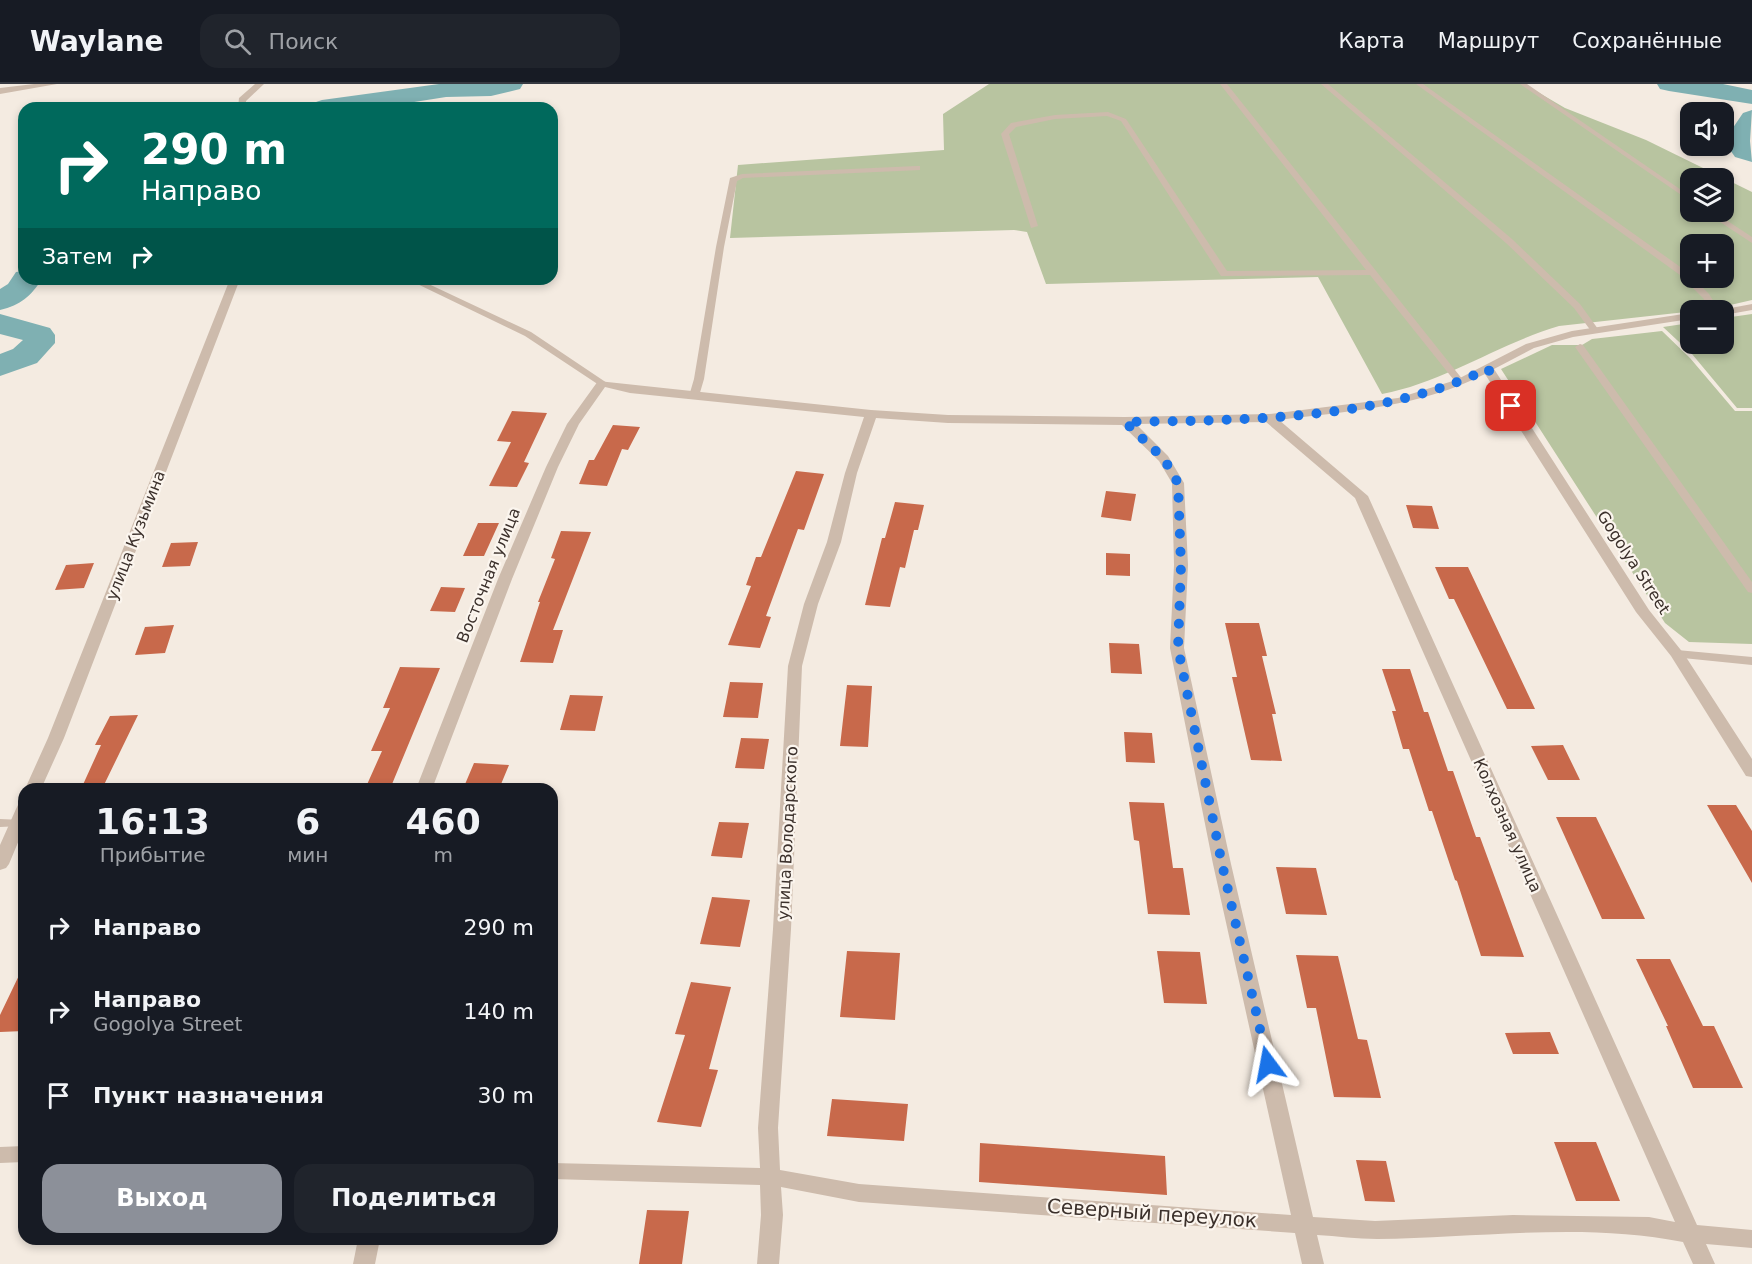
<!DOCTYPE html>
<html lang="ru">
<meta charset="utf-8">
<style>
:root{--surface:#171b24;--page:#20242c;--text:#f1f3f6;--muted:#9ea1a6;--line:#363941;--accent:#8c9099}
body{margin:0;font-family:"DejaVu Sans",sans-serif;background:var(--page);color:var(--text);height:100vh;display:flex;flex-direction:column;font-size:22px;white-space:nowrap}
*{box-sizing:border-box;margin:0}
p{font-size:20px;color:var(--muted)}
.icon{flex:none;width:33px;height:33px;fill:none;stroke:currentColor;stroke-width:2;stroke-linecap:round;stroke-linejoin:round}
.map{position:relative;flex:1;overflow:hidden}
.sheet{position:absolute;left:18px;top:699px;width:540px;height:462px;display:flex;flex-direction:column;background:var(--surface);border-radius:18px;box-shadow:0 3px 9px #0003}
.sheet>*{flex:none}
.guide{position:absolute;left:18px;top:18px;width:540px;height:183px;border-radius:18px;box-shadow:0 3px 9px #0003;background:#00695c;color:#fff;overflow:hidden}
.buttons{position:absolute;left:1680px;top:18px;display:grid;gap:12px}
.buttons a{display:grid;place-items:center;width:54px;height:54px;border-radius:12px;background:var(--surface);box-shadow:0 3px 9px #0003;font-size:30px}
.pin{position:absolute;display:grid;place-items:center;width:51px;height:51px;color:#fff;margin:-26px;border-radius:12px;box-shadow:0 3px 9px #0006}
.me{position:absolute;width:66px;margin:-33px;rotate:347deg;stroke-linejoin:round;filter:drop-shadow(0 0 4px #0008)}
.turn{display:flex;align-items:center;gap:21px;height:126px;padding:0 24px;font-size:27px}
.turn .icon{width:78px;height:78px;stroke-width:2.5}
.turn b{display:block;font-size:42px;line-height:51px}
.then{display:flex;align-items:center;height:57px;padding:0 24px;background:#0003;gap:12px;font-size:22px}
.eta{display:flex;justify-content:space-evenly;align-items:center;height:102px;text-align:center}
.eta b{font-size:36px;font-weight:700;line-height:42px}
.action{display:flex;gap:12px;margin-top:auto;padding:12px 24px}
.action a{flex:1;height:69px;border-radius:18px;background:var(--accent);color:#fff;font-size:24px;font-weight:700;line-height:69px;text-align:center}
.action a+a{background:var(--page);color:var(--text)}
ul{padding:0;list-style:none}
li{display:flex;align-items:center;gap:18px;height:84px;padding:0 24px}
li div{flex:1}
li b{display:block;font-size:22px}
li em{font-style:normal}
header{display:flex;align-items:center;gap:36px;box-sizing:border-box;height:84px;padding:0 30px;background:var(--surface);border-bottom:2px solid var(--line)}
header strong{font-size:28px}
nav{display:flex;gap:33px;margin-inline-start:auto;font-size:21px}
.search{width:420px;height:54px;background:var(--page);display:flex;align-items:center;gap:15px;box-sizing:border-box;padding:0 21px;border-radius:18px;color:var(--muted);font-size:22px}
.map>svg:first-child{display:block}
.green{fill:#b8c4a0;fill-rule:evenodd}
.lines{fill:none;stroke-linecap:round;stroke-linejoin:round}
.river{fill:#7fb0b2;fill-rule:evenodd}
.building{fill:#c8694b}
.lane{fill:#cdbbac;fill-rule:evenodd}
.street{fill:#cdbbac;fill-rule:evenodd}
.route{stroke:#1a73e8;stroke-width:10;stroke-dasharray:0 18}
.labels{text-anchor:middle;stroke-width:4.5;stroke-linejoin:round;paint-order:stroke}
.street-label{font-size:16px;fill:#3b302b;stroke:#fbf5ee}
.near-street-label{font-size:20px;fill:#3b302b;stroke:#fbf5ee}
</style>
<header>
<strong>Waylane</strong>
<div class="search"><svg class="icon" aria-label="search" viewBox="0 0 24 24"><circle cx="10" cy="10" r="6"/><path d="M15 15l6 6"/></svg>Поиск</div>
<nav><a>Карта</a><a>Маршрут</a><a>Сохранённые</a></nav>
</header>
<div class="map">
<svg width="1752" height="1180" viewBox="0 0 1752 1180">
<rect width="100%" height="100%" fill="#f4ebe1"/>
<!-- green -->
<path class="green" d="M989,0H1524L1565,24L1646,56L1752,108V216L1713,225L1559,242C1498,260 1445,298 1382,310L1318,193L1046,200L1027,148L1014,146L730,154L738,81L944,66L943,30ZM1690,94H1724V128H1690ZM1690,160H1724V194H1690Z
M1752,230V324H1737L1692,270L1663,243L1690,239V260H1724V234Z
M1662,247L1690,274L1735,327H1752V560L1689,558L1665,539L1501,285L1552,261H1582L1592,255Z"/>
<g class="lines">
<!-- river -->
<path class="river" d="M439,0H523L520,5L491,12L446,13L376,24H309L313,19L322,16Z
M1657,0H1723L1752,6V20L1669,7L1660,5Z
M1752,26L1750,57L1752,78L1735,73L1724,57L1743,29Z
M24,187V195H42C31,212 21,221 0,226V205L8,200L16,188Z
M0,230L50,244L55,251V259L37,279L0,292V270L13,265L23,256L0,250Z"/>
</g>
<!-- building -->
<path class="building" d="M512,327L547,329L524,378L529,379L517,403L489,402L511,358L497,357Z
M613,341L640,343L628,366L622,365L607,402L579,400L589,376H594Z
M796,387L824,390L804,446L798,445L766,532L771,533L760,564L728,561L751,502L746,501L756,473H761Z
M1106,407L1136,410L1131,437L1101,433Z
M895,418L924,421L918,446H914L905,484L900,483L890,523L865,521L882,454H885Z
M1406,421L1432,422L1439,445L1413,444Z
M478,439H499L484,472H463Z
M561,447L591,448L553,546H563L553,579L520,578L540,518H538L555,475L551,474Z
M198,458L190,482L162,483L171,459Z
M1106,469L1130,470V492L1106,491Z
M94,479L84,504L55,506L66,481Z
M1435,483H1468L1535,625H1507L1454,515H1449Z
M441,503L465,504L455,528L430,527Z
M1225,539H1259L1267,572H1262L1276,630H1272L1282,677L1251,676L1232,593H1237Z
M174,541L165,569L135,571L145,543Z
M1109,559L1139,560L1142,590L1111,589Z
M400,583L440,584L390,705H365L382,667H371L390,624H383Z
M1382,585H1410L1424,628H1428L1448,687H1453L1476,753H1480L1524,873L1481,872L1457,797L1455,796L1432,727H1429L1409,665H1403L1392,627H1396Z
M730,598L763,599L758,634L723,633Z
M847,601L872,602L868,663L840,662Z
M570,611L603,612L595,647L560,646Z
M138,631L102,705H81L101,661H95L110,632Z
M1124,648L1152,649L1155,679L1126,678Z
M741,654L769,655L764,685L735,684Z
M1563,661L1580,696H1548L1531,662Z
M474,679L509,681L499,705H463Z
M1129,718L1164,719L1173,784H1183L1190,831L1148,830L1139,757L1134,756Z
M1707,721H1736L1752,747V799Z
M1556,733H1596L1645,835H1602Z
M719,738L749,739L742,774L711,772Z
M1276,783L1316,784L1327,831L1286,830Z
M712,813L750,816L740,863L700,860Z
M847,867L900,869L895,936L840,933Z
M1157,867L1200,868L1207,920L1164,919Z
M1296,871L1338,872L1358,955L1367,956L1381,1014L1334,1013L1316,924H1307Z
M1636,875H1670L1703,942H1714L1743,1004H1693L1666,942H1668Z
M24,881V947L0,948V931Z
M691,898L731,903L709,985L718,986L701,1043L657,1038L685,951L675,950Z
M1550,948L1559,970H1513L1505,949Z
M832,1015L908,1020L904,1057L827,1052Z
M1554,1058H1596L1620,1117H1576Z
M980,1059L1165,1072L1167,1111L979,1098Z
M1356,1076L1386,1077L1395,1118L1365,1117Z
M647,1126L689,1127L682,1180H639Z"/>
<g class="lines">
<!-- lane -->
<path class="lane" d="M1220,0H1227L1463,296V300H1457L1370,191L1221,192L1121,37L1107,32L1055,35L1016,43L1009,50L1038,142L1031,144L1001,50L1011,39L1055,31L1108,28L1126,35L1227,187L1366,186Z
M1321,0H1328L1512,155L1580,220L1598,245L1597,247H1591L1574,224L1506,159Z
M1416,0H1423L1686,187L1709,210L1719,226H1711L1703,214L1680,191Z
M1520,0H1527L1690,112V117Z
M917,82H920V86L743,94L737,97L724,163L704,295L699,312L697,314H691L689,312L694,295L716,163L730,94L742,90Z
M1705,128H1714L1752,153V159Z
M407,195H418L531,248L607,299L605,301H599L525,252Z
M1580,260L1583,261L1752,498V509L1748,508L1575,263Z
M1677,566L1752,573V581L1673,573L1671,570L1673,567Z
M0,735L22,736L24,739L22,742L0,743Z"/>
<!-- street -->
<path class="street" d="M34,0H57L0,10V4Z
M255,0H264L246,17V24H238L239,14Z
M230,195H240L64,654L41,705H25L48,654Z
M1752,220V226L1724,231V226H1720Z
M1690,229V235L1573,253L1534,264L1494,285L1649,526L1684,570L1752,675V693L1746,692L1671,572L1636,528L1485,290C1421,323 1349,327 1279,336L1368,412L1697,1141L1752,1146V1164L1706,1160L1715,1180H1693L1683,1158C1583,1138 1478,1154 1377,1155C1357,1155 1337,1152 1317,1151L1324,1180H1302L1295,1149L859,1118L781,1103L783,1131L779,1180H757L761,1131L760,1101L552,1095V1079L760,1084L758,1044L773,845L788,582L804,520L827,458L845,389L864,333L630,309L605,303L579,340L558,383L512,495L432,705H416L498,495L546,383L567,340L598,297L871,326L948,331L1125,333L1269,330L1398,314L1456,296L1526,260L1572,247ZM876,334L948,339L1122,341L1159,377L1172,399L1174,481L1170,564L1213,780L1291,1131L859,1100L780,1086L778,1044L791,845L802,582L818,520L841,458L857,389ZM1266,338L1355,414L1675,1138L1649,1133L1513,1131L1375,1137L1313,1133L1231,780L1184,564L1188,481L1184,399L1168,372L1136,340Z
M24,720V744L9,780L6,784L0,786V761L16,725L18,721Z
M24,1062V1078L0,1079V1063Z
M358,1155H380L375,1180H353Z"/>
</g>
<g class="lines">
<!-- route -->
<path class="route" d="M1268,980L1222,780L1178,564L1181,481L1178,399L1164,375L1125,338C1244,336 1378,337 1488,285L1511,322"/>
</g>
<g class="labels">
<!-- street labels -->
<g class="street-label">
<text transform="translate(135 451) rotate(-69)" y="6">улица Кузьмина</text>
<text transform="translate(1634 478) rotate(57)" y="6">Gogolya Street</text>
<text transform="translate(488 491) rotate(-68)" y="6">Восточная улица</text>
<text transform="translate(1508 741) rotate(66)" y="6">Колхозная улица</text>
<text transform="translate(787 749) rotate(-87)" y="6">улица Володарского</text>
</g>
<!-- near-street labels -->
<g class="near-street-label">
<text transform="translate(1152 1129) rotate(4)" y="7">Северный переулок</text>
</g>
</g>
</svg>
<div class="buttons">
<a><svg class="icon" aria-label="sound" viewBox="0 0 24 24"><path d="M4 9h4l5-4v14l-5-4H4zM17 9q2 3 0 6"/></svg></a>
<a><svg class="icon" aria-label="layers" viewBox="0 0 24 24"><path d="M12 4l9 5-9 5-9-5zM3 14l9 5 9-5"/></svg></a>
<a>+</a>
<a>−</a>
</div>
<div class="pin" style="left:1511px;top:322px;background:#d93025"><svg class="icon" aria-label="arrive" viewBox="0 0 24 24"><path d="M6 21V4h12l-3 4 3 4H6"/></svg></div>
<svg class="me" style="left:1268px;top:980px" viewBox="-20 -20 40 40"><path d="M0-17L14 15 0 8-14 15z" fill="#1a73e8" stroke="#fff" stroke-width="4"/></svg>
<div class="guide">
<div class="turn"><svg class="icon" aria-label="right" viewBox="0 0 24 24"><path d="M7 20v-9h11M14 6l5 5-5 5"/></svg><div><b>290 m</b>Направо</div></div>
<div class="then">Затем<svg class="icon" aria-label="right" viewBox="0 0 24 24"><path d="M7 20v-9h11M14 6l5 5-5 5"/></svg></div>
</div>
<section class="sheet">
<div class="eta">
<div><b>16:13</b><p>Прибытие</p></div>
<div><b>6</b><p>мин</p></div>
<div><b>460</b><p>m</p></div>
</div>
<ul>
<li><svg class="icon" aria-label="right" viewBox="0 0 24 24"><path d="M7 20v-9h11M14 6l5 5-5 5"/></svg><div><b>Направо</b></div><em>290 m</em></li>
<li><svg class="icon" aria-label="right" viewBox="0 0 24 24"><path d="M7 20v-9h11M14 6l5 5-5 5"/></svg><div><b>Направо</b><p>Gogolya Street</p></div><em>140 m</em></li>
<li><svg class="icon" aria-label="arrive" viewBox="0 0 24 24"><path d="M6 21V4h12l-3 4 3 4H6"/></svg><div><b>Пункт назначения</b></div><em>30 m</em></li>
</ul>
<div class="action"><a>Выход</a><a>Поделиться</a></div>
</section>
</div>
